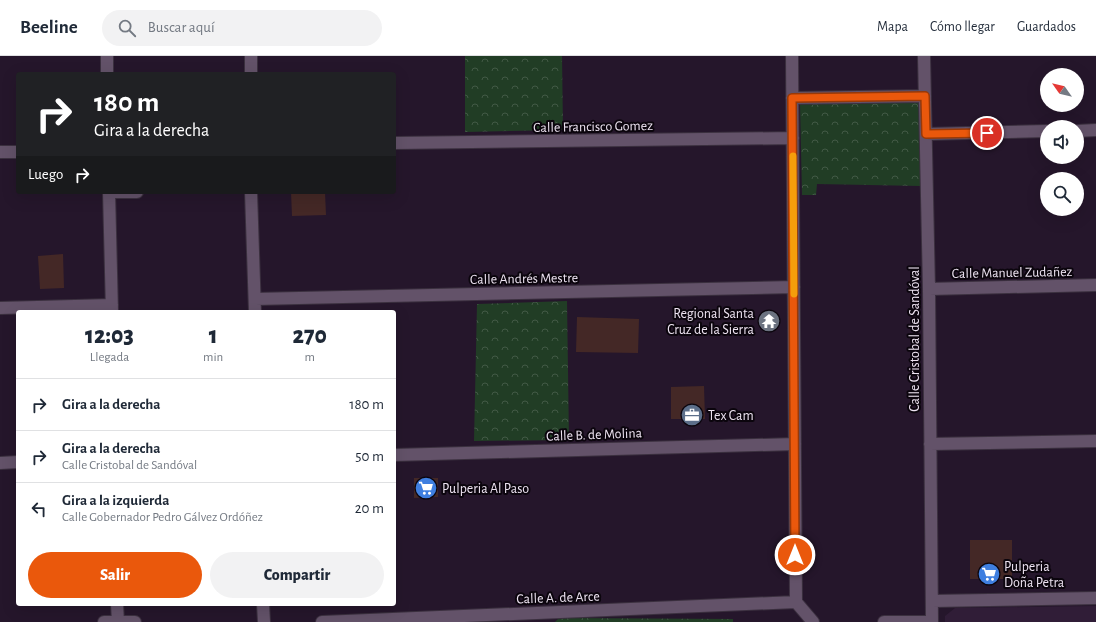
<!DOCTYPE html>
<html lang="es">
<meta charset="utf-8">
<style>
:root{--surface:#fff;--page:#f2f2f3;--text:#1f2937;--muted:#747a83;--line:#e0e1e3;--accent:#ea580c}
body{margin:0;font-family:"Alegreya Sans",sans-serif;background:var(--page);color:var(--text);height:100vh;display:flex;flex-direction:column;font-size:15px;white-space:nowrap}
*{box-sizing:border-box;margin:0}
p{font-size:13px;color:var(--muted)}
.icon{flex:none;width:22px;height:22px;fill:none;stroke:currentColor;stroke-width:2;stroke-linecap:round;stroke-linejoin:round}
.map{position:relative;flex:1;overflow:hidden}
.panel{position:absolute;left:16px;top:254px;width:380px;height:296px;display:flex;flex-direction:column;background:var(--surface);border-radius:4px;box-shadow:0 4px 16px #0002}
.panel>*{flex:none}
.top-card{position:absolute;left:16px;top:16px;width:380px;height:122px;border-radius:4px;box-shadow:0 4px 16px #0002;background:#202124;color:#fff;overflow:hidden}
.needle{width:26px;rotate:304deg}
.tools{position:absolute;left:1040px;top:12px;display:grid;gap:8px}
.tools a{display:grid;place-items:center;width:44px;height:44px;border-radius:50%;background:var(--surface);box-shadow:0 4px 16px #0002;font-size:20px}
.pin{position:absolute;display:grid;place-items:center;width:34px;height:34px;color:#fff;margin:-17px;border:2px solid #fff;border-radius:50%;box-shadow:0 1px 4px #0007}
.me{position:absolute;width:44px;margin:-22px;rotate:0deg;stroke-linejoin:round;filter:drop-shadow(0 0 3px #0008)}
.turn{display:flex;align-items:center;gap:14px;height:84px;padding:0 12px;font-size:18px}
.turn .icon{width:52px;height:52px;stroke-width:2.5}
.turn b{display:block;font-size:28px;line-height:34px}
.then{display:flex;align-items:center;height:38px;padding:0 12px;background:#0003;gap:8px;font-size:15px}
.eta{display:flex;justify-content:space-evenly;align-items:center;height:68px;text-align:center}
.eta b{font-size:24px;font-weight:800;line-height:28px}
.primary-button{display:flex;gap:8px;margin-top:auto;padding:8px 12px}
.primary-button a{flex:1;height:46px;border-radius:24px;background:var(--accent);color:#fff;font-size:16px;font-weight:800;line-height:46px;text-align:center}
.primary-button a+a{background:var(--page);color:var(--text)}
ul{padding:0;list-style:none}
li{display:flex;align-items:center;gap:12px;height:52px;padding:0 12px;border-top:1px solid var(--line)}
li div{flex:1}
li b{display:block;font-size:15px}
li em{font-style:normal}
header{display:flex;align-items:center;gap:24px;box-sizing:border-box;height:56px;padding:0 20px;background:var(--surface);border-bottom:1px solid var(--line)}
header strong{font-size:19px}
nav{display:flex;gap:22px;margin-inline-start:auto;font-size:14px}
.search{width:280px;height:36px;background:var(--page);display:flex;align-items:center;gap:10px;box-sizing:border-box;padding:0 14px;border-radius:22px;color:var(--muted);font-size:15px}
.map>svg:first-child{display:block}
.built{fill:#301d37}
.park{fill:url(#park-crowns)}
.building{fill:#442826}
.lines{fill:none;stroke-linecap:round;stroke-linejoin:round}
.street-casing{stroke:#3b303f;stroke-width:14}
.street{stroke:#635269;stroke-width:12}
.route-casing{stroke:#983908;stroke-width:10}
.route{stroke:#ea580c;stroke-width:7}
.slow{stroke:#f59e0b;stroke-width:7}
.labels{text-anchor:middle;stroke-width:4;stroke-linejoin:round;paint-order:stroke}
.street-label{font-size:14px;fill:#ede3f1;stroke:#0b050d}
.poi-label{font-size:14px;fill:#ede3f1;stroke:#0b050d;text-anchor:start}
</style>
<header>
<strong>Beeline</strong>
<div class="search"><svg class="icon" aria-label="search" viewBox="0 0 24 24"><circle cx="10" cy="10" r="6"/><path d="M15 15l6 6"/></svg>Buscar aquí</div>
<nav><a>Mapa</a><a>Cómo llegar</a><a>Guardados</a></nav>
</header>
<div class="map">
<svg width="1096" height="566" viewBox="0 0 1096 566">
<defs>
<pattern id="park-crowns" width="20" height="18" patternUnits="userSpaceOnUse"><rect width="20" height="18" fill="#213d25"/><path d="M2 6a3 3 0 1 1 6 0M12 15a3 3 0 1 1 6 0" fill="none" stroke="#425945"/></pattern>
</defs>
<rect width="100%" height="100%" fill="#25162b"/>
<!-- built -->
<path class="built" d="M1096,550V566H945V560L955,552Z"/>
<!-- park -->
<path class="park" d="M465,0H562L563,74L465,76Z
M919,45L921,130L817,128L816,139H802L800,48Z
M567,245L569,384L474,385L477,248Z
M559,562L733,563V566H555Z"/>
<!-- building -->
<path class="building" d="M291,136H325L326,159L292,160Z
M63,198L64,232L40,233L38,200Z
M577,261L639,263L638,297L576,296Z
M704,330L705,363H671V331Z
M414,422H438V441L414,442Z
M970,484H1012V523H970Z"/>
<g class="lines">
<!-- street casing -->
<g class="street-casing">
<path id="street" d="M107,0V18
M251,0V18
M792,0L796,546
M924,0L929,233L932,566
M792,42L925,40
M1077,75L1096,74
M926,78L1047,75
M394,87L793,82
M0,96H18
M109,136L112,256
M109,136H137
M251,136L255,256
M929,233L1096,229
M255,243L794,231
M0,252L112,249
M930,388L1096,385
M394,399L795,388
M0,407L18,406
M932,545L1096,542
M796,546L813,566
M117,548L118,566
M263,548L264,566
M104,566H135
M322,566L796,546
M884,566H932"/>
</g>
<!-- street -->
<use href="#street" class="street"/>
</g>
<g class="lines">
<!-- route casing -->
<g class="route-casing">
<path id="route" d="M795,499L792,42L925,40L926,78L987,77"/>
</g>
<!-- route -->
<use href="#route" class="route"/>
<!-- slow -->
<path class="slow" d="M793,100L794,238"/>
</g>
<!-- icons -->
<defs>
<g id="temple-disc" transform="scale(1.15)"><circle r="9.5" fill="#6b7280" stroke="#0b050d"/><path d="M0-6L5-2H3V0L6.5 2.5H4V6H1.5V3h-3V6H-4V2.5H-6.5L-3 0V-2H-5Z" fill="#fff"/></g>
<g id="office-disc" transform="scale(1.15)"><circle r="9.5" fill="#5c6f8a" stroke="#0b050d"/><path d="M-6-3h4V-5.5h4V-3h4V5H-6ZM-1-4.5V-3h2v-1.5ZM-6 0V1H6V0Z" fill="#fff"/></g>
<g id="supermarket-disc" transform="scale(1.15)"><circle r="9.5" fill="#3f7fe0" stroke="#0b050d"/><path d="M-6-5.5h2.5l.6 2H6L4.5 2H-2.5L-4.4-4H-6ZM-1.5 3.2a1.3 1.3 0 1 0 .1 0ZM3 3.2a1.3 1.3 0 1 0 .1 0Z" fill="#fff"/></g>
</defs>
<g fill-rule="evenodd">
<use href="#temple-disc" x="769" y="265"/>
<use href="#office-disc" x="692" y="359"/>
<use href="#supermarket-disc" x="426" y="432"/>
<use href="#supermarket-disc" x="989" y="518"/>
</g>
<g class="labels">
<!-- street labels -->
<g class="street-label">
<text transform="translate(593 70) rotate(-1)" y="5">Calle Francisco Gomez</text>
<text transform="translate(1012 216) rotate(-1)" y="5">Calle Manuel Zudañez</text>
<text transform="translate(524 222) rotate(-1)" y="5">Calle Andrés Mestre</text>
<text transform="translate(914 283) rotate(-90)" y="5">Calle Cristobal de Sandóval</text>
<text transform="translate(594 378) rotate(-2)" y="5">Calle B. de Molina</text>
<text transform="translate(558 541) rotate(-2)" y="5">Calle A. de Arce</text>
</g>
<!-- poi labels -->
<g class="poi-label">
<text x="754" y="262" text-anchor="end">Regional Santa<tspan x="754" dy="16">Cruz de la Sierra</tspan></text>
<text x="708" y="364">Tex Cam</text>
<text x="442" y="437">Pulperia Al Paso</text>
<text x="1004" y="515">Pulperia<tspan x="1004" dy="16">Doña Petra</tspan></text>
</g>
</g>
</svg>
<div class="tools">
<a><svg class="needle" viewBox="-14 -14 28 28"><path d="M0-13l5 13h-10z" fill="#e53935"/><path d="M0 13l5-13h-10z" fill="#747a83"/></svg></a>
<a><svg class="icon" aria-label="sound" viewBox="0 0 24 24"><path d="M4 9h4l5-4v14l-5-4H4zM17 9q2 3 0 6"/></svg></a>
<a><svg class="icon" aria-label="search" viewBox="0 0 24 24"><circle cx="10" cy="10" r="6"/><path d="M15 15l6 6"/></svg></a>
</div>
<div class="pin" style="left:987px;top:77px;background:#d93025"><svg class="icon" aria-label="arrive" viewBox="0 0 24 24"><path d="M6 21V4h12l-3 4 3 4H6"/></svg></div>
<svg class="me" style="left:795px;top:499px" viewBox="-20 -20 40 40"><circle r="17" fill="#ea580c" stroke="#fff" stroke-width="3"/><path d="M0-11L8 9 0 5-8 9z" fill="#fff"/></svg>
<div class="top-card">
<div class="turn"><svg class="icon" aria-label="right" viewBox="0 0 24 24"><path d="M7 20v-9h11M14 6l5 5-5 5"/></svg><div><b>180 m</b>Gira a la derecha</div></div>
<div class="then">Luego<svg class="icon" aria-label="right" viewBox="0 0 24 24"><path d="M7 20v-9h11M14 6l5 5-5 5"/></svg></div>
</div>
<section class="panel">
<div class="eta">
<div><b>12:03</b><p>Llegada</p></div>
<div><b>1</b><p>min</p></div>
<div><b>270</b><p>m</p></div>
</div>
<ul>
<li><svg class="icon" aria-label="right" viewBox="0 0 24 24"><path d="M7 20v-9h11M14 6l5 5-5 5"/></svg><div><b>Gira a la derecha</b></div><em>180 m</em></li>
<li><svg class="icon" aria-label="right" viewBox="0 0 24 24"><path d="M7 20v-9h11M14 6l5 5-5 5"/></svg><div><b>Gira a la derecha</b><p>Calle Cristobal de Sandóval</p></div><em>50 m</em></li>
<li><svg class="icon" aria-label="left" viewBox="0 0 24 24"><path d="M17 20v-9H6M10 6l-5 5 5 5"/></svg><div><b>Gira a la izquierda</b><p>Calle Gobernador Pedro Gálvez Ordóñez</p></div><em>20 m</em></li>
</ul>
<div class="primary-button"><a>Salir</a><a>Compartir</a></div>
</section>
</div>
